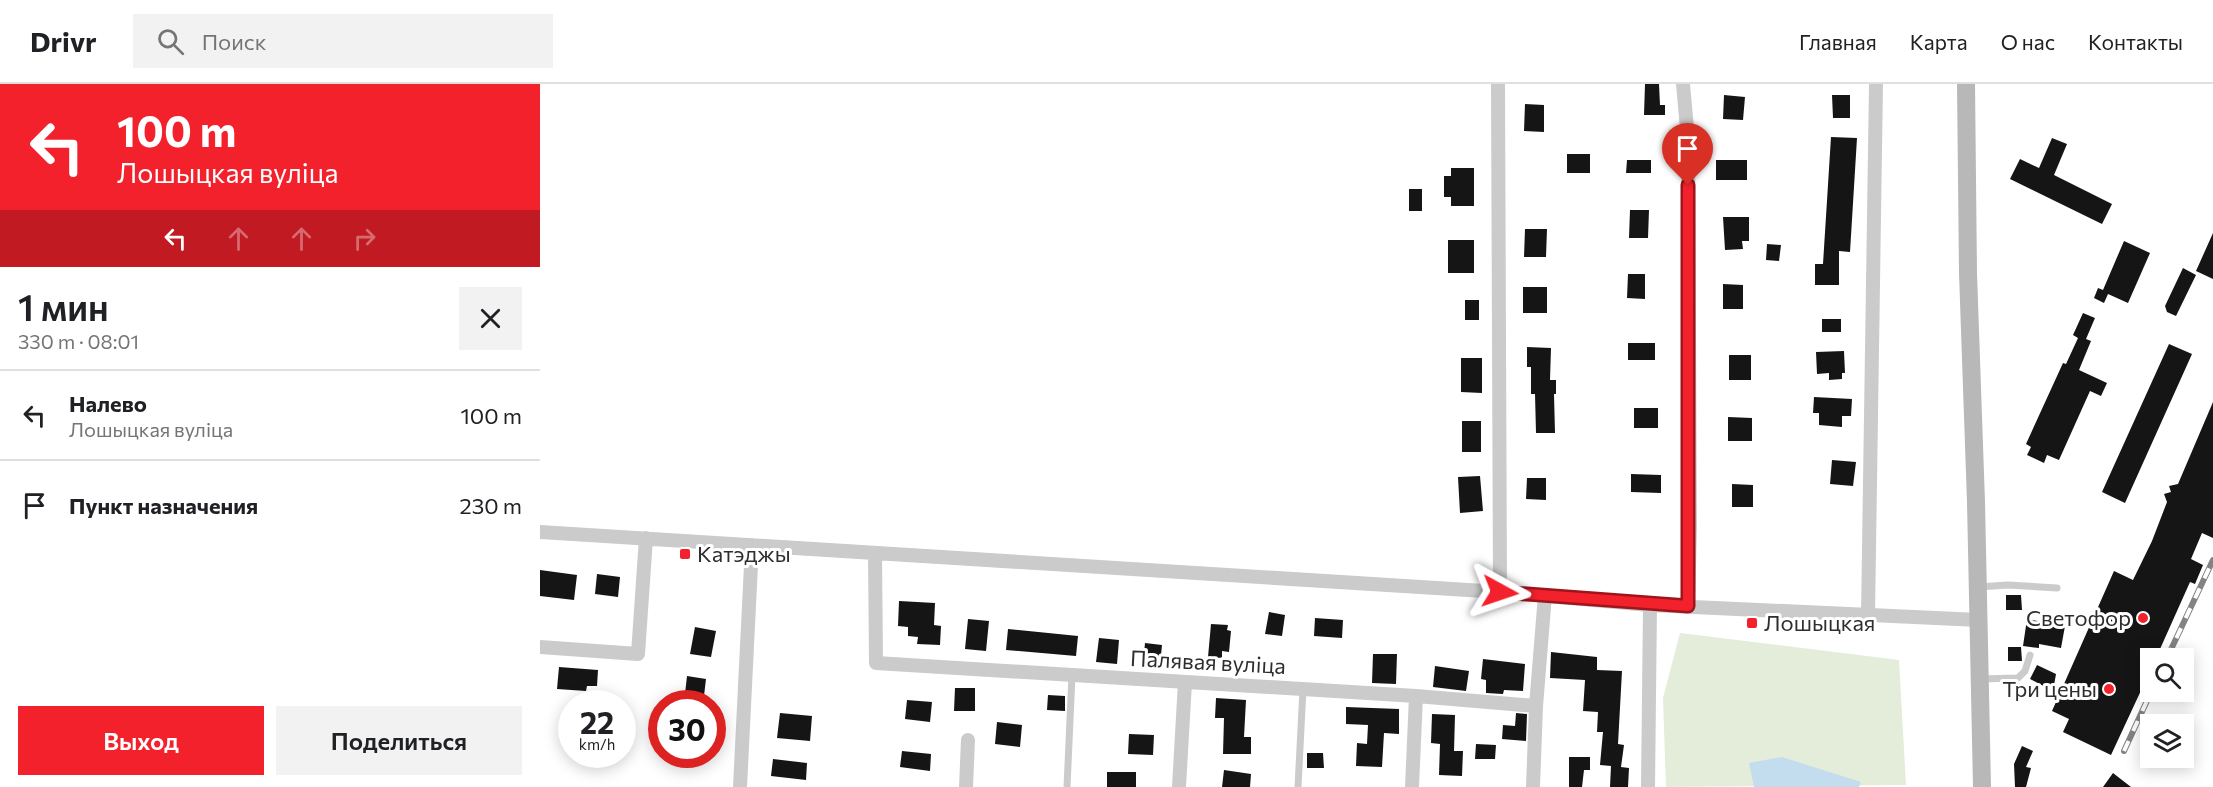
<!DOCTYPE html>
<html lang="ru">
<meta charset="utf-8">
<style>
:root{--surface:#fff;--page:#f2f2f2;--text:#202124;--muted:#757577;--line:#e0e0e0;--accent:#f3212b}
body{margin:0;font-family:Commissioner,sans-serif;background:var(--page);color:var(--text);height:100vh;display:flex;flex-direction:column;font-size:22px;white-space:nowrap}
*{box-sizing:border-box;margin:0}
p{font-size:20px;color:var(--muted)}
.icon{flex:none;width:33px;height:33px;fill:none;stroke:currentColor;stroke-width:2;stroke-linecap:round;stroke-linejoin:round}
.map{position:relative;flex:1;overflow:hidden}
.details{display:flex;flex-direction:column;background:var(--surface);width:540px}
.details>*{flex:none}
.hud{background:#f3212b;color:#fff;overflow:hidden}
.tools{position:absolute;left:1600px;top:564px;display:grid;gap:12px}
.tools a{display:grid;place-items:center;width:54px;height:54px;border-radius:0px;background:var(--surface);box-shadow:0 3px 15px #0003;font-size:30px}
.speed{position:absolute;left:18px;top:606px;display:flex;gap:12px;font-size:30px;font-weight:700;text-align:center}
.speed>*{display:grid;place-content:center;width:78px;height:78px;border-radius:50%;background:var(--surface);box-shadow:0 3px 15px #0003;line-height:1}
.speed small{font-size:15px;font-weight:400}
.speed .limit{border:9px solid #d22;background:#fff;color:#111}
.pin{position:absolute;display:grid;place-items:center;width:51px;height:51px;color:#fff;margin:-62px -26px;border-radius:50% 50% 50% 0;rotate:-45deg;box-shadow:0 0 6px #0007}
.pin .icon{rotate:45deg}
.me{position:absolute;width:66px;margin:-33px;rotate:95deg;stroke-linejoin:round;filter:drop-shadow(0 0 4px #0008)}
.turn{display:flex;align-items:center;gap:21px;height:126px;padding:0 18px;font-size:27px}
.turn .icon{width:78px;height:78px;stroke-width:2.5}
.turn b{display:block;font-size:42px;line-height:51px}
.lanes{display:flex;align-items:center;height:57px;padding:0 18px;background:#0003;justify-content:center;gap:30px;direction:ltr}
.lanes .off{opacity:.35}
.round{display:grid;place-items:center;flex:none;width:63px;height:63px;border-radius:0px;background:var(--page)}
.summary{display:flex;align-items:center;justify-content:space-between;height:102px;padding:0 18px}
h1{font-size:36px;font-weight:600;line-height:45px}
.cta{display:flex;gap:12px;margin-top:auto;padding:12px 18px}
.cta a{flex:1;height:69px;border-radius:0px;background:var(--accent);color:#fff;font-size:24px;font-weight:600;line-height:69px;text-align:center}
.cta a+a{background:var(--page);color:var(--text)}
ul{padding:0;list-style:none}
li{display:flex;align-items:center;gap:18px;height:90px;padding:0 18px;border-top:2px solid var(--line)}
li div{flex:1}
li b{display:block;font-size:22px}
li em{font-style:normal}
header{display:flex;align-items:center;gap:36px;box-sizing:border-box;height:84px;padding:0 30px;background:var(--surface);border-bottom:2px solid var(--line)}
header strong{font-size:28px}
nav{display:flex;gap:33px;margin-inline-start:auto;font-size:21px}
.search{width:420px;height:54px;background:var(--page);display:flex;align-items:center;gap:15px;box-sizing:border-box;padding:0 21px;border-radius:0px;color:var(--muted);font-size:22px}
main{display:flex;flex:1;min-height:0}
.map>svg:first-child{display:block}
.green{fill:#e3edda}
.water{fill:#c4ddee}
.building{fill:#151515}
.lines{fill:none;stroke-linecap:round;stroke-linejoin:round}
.lane{stroke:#cbcbcb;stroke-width:7}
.street{stroke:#cbcbcb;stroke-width:14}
.secondary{stroke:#b8b8b8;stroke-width:18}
.rail-casing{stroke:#838383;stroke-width:6}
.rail{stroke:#fff;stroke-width:4;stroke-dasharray:11;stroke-linecap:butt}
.route-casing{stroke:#9e151c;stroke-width:15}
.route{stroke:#f3212b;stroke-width:10}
.poi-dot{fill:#f3212b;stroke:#fff;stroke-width:2}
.labels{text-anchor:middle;stroke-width:6;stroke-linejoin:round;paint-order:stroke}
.poi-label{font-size:22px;fill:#2e2e2e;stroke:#fff;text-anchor:start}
.street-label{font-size:22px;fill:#2e2e2e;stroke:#fff}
</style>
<header>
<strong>Drivr</strong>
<div class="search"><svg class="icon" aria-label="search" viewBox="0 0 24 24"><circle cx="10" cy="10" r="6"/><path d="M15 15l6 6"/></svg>Поиск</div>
<nav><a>Главная</a><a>Карта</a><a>О нас</a><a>Контакты</a></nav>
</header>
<main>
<section class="details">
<div class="hud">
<div class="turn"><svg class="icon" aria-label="left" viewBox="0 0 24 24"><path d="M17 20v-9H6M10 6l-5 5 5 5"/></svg><div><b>100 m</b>Лошыцкая вуліца</div></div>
<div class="lanes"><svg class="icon" aria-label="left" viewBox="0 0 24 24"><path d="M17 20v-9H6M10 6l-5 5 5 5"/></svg><svg class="icon off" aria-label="ahead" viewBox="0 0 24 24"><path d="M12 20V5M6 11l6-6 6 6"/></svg><svg class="icon off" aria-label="ahead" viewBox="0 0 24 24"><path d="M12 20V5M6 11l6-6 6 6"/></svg><svg class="icon off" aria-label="right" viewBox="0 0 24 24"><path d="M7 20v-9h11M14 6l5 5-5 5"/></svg></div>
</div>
<div class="summary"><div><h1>1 мин</h1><p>330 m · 08:01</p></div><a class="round"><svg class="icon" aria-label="close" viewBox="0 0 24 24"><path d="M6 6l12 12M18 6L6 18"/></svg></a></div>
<ul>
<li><svg class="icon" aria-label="left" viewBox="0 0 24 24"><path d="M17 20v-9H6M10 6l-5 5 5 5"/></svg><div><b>Налево</b><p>Лошыцкая вуліца</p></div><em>100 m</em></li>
<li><svg class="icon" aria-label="arrive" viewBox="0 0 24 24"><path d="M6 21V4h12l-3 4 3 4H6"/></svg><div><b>Пункт назначения</b></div><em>230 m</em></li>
</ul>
<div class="cta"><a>Выход</a><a>Поделиться</a></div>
</section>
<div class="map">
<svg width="1673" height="703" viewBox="0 0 1673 703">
<rect width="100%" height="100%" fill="#fff"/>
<!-- green -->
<path class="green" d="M1140,549L1359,576L1366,701L1126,703L1123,614Z"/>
<!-- water -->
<path class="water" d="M1242,673L1321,698L1319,703H1214L1209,679Z"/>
<!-- building -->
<path class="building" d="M1105,0H1119L1120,21H1125V31H1104Z
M1184,11L1205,13L1203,36L1183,35Z
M1292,11H1310V34H1293Z
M985,20L1004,21V48L984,47Z
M1291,53L1317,54L1310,168L1299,167V201H1275V180H1283Z
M1512,54L1527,60L1514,91L1572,120L1562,140L1470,95L1480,75L1499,84Z
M1027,70H1050V89H1027Z
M1087,76H1111V89H1086Z
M1176,76H1207V96H1176Z
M911,84H934V122H911V113H904V92H911Z
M869,105H882V127H869Z
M1090,126H1109L1108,154H1089Z
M1183,133H1209V157H1202L1203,165L1185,166Z
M985,145H1007L1006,173H984Z
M1673,149V195L1656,187Z
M908,156H934V189H908Z
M1584,157L1610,169L1588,219L1568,210L1564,219L1554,214L1558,204L1563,206Z
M1227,160L1241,161L1239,177L1226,176Z
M1643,184L1656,191L1636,232L1627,228L1625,222Z
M1088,190H1105V215L1087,214Z
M1183,200L1203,201V225H1183Z
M983,203H1007V229H983Z
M925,216H939V236H925Z
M1543,229L1555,234L1546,255L1551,257L1539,286L1567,299L1561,312L1550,307L1519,376L1507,371L1504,379L1487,371L1491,363L1486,360L1523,279L1526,280L1538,254L1533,251Z
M1282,235H1301V248H1282Z
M1088,259H1115V276H1088Z
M1629,260L1652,270L1585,419L1562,408Z
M987,263L1011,264L1010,296H1016V310H1014L1015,349H996L995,310H991V283H987Z
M1304,267L1305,289H1302V295L1289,296V289L1277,290L1276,268Z
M1189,271H1211V296H1189Z
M921,274H942V309L921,308Z
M1274,313L1312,315L1311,332H1302V343L1279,341V329H1273Z
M1673,318V454L1662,449L1651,475L1663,481L1655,500L1650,498L1616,574H1611V585L1571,671L1523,648L1529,635L1512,627L1574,487L1593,496L1612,457L1627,418L1624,410L1631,408L1629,402L1638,400Z
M1094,324H1118V344H1094Z
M1188,333L1212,334V357H1188Z
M922,337H941V368H922Z
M1292,376L1316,378L1313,402L1290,400Z
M1091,390L1121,391V409L1091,408Z
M940,392L943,427L920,429L918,393Z
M987,394H1006V416L986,415Z
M1192,400L1213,401V423H1192Z
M0,486L37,491L34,516L0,512Z
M57,490L80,493L78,513L55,510Z
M1466,511H1481L1482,526H1466Z
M359,517L395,519L394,541L401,542L400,561L377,560L378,553L368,552V543L358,542Z
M729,528L745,531L742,552L725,550Z
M775,534L803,536L802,554L774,552Z
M428,535L449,537L446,567L425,565Z
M1487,535L1525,542L1521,564L1499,560V564L1483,562Z
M671,540L688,541L687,546L691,547L689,568L682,567V574L668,573Z
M155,543L176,547L171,573L150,570Z
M468,545L538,552L536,572L466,566Z
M559,554L579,556L577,580L556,578Z
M605,559L622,561L620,582L603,580Z
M1468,563H1481L1482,577H1468Z
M1011,568L1057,573V586L1082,587L1078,660L1084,661L1081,683L1089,684L1088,703H1070L1071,682L1060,681L1063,648H1057L1058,628L1043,627L1045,596L1010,594Z
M833,570H857L856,600L832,599Z
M943,575L985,580L983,607L964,606L963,610L946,609V596L941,595Z
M1497,581L1516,590L1513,607L1490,595Z
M895,582L929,587L926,607L893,603Z
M19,583L58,586L57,602H47L46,607L17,605Z
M147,592L166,595L163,620L144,619Z
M415,604H435V627H414Z
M508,611L525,612V627L507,626Z
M676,614L706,616L704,653H711V670H683L684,634H675Z
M367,616L392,618L390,638L365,635Z
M806,623L859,625V650L844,649L842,683L816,682L817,659L827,660L828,641L806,640Z
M240,629L272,632L270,657L237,654Z
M976,629L987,630L986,657L962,655L963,641L975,642Z
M892,630L915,631L914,667H923L922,692L899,691L900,660L891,659Z
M457,638L482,641L480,663L455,660Z
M589,650L614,651L613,671L588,670Z
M936,660L956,661L955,675H935Z
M1482,662L1493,667L1486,683L1491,684L1486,703H1475L1474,680Z
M362,667L391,670L390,687L360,683Z
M767,669H783L784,684H767Z
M1029,673H1050V686H1044L1042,703H1029Z
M233,675L267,679L266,696L231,692Z
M684,686L711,690L710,703H682Z
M567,688H596V703H567Z
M1573,689L1591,703H1563Z"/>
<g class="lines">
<!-- lane -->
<path class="lane" d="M1438,503L1468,501L1517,504
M1440,595L1478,594L1485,587L1490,571
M527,703L532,591
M758,703L763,605"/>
<!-- street -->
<path class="street" d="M958,0L960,508
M1143,0L1148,56L1150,443L1148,522
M0,448L960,508L1110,521L1439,536
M335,470L336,579L876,612L996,622
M1328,532L1336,0
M0,563L98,570L106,454
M200,703L212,461
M426,703L428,656
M639,703L645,598
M872,703L876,612
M993,703L996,622L1005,511
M1108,703L1110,521"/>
<!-- secondary -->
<path class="secondary" d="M1426,0L1428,189L1436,418L1442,703"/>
<!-- rail casing -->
<g class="rail-casing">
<path id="rail" d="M1627,574L1673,476
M1584,667L1611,608"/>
</g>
<!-- rail -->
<use href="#rail" class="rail"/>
</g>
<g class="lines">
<!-- route casing -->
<g class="route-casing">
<path id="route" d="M960,508L1148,522V101"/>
</g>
<!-- route -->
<use href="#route" class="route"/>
</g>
<!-- markers -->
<g class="poi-dot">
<rect x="139" y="464" width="12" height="12" rx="3"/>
<circle cx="1603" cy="534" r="6"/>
<rect x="1206" y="533" width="12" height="12" rx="3"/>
<circle cx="1569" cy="605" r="6"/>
</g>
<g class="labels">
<!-- poi labels -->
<g class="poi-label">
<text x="157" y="478">Катэджы</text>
<text x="1591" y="542" text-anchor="end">Светофор</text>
<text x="1224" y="547">Лошыцкая</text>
<text x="1557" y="613" text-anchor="end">Три цены</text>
</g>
<!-- street labels -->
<g class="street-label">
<text transform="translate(668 578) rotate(3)" y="8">Палявая вуліца</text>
</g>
</g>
</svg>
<div class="tools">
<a><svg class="icon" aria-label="search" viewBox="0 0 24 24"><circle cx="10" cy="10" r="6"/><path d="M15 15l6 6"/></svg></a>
<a><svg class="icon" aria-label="layers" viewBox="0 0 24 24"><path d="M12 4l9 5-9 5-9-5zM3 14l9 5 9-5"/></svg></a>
</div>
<div class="speed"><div>22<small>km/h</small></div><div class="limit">30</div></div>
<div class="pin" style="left:1148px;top:101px;background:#d93025"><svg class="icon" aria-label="arrive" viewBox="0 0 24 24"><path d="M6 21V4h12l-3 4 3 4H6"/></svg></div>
<svg class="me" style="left:960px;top:508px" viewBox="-20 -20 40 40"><path d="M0-17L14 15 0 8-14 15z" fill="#f3212b" stroke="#fff" stroke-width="4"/></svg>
</div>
</main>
